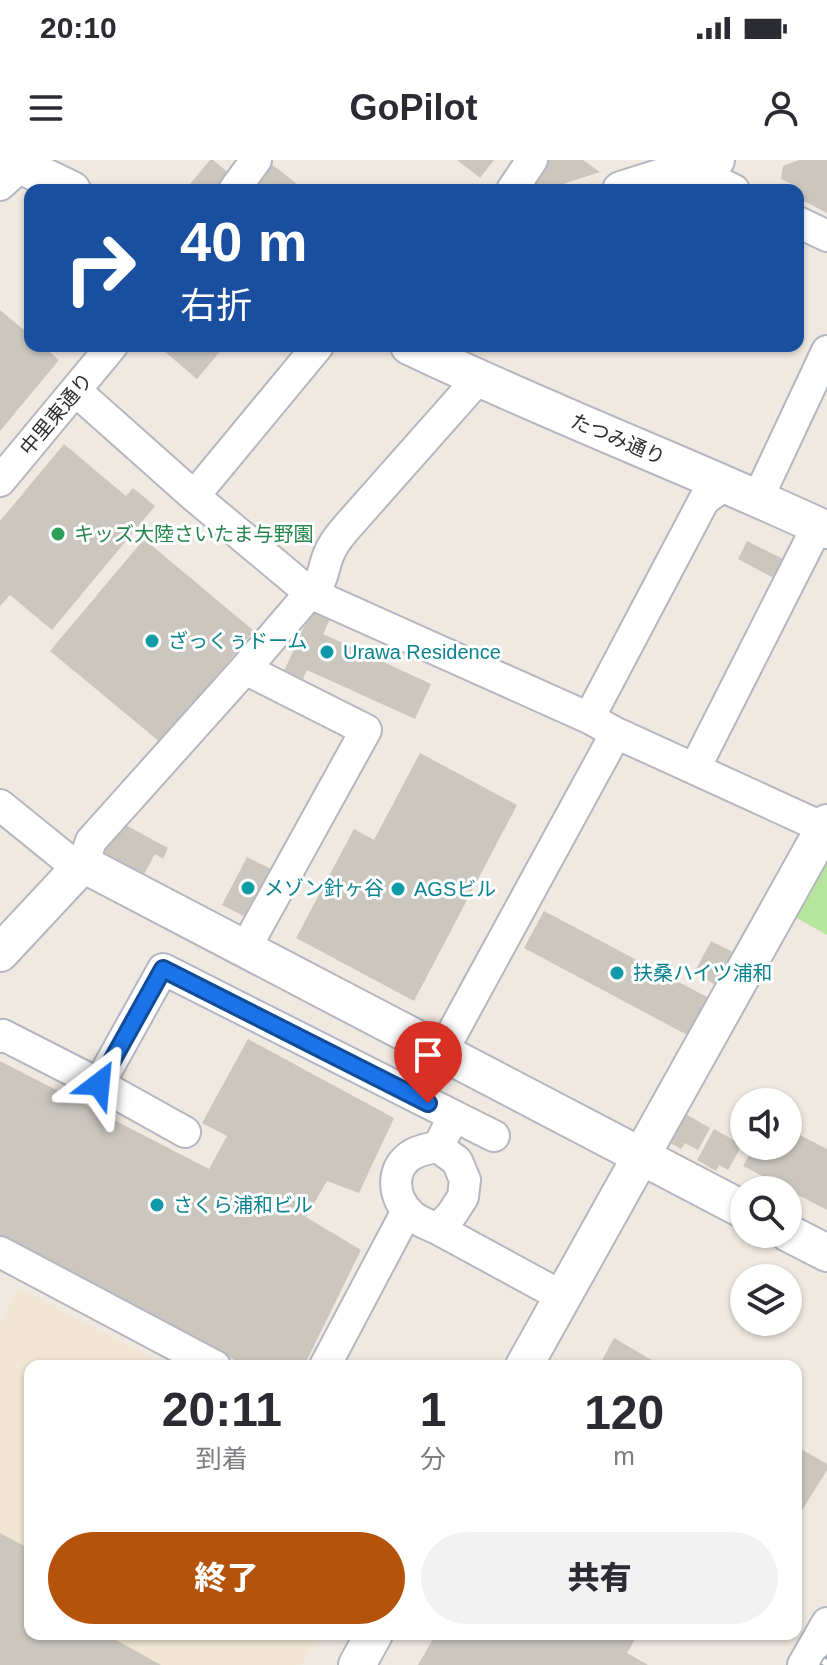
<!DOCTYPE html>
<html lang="ja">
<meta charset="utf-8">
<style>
:root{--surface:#fff;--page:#f2f2f3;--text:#2b2b33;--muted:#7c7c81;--accent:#b45309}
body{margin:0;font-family:Arial,"Noto Sans JP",sans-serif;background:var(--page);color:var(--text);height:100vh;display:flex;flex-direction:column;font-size:30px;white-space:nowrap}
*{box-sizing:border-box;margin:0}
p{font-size:26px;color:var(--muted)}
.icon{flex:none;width:44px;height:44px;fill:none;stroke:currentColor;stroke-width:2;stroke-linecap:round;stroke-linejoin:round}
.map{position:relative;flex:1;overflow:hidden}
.side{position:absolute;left:24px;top:1200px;width:778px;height:280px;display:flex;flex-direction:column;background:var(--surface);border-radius:16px;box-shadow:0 2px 6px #0004}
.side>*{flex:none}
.hud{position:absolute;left:24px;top:24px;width:780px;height:168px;border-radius:16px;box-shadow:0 2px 6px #0004;background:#1a4fa0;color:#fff;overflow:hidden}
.controls{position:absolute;left:730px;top:928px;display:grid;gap:16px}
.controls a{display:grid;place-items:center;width:72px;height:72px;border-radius:50%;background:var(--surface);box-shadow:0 2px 6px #0004;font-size:40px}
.pin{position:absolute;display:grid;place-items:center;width:68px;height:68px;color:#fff;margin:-82px -34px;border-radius:50% 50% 50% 0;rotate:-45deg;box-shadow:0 0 8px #0007}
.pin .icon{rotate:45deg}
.me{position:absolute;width:88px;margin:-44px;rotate:29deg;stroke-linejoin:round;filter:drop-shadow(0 0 6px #0008)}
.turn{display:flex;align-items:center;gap:28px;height:168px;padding:0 24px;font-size:36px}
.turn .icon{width:104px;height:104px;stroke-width:2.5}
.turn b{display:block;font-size:56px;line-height:68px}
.eta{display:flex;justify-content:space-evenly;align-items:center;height:136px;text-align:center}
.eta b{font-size:48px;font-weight:800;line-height:56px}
.action{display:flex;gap:16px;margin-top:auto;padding:16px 24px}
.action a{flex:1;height:92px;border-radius:48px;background:var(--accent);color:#fff;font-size:32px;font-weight:800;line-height:92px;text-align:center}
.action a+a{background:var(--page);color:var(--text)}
.status{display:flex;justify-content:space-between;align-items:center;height:56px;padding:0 40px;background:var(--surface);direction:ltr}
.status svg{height:22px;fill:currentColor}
header{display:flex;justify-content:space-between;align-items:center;height:104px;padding:0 24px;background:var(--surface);font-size:36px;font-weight:800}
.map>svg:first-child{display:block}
.education{fill:#f0e6d1}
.green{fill:#b6e59e}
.building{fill:#cbc7bf}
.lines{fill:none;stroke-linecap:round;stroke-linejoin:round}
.minor-casing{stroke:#b4b7c1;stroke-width:34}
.tertiary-casing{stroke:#b4b7c1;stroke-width:40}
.minor{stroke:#fff;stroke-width:30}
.tertiary{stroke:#fff;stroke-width:36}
.rail-casing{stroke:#a3a6b8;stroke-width:9}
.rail{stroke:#fff;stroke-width:6;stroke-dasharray:18;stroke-linecap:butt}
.route-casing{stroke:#114b97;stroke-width:20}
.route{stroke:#1a73e8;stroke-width:14}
.leisure-dot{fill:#2e9e5b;stroke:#fff;stroke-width:3}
.culture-dot{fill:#0f9aa8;stroke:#fff;stroke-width:3}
.labels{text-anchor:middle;stroke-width:6;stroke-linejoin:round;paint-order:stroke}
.street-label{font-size:20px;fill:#2e2e2e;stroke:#fff}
.leisure-label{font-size:20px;fill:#27864d;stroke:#fff;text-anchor:start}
.culture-label{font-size:20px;fill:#0d838f;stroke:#fff;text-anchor:start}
</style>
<div class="status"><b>20:10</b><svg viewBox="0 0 49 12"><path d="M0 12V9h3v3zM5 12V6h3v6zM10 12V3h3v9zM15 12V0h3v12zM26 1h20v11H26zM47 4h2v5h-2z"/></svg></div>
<header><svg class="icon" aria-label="menu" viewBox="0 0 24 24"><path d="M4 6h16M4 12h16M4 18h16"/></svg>GoPilot<svg class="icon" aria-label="person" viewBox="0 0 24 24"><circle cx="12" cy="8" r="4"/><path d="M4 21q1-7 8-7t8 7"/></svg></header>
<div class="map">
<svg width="827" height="1505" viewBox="0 0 827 1505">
<rect width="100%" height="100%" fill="#efe9e1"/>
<!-- education -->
<path class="education" d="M19,1128L166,1206H30V1474H317L301,1505H0V1166Z"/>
<!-- green -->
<path class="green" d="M827,698V775L795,757Z"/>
<!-- building -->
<path class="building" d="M210,0H213L231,15L218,30H185Z
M457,0H494L480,18Z
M547,0H583L600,12L545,30H526Z
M799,0H827V53L798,38V30H789L792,24L781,19L783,6Z
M270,3L296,23L291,30H249Z
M0,150L30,175V186H43L59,200L0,271Z
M158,186H222L223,188L197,219Z
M64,284L126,336L133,328L155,346L52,470L10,435L0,446V361Z
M144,379L254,471L161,583L50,491Z
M747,381L791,403L781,422L738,399Z
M313,447L332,455L323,474L431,524L415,559L307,510L303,519L284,511Z
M420,593L517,645L414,841L296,778L354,669L374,680Z
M120,662L168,688L163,699L155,694L144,714L103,692Z
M247,697L275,711L249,759L222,745Z
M544,751L709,838L689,876L524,788Z
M711,781L733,792L716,825L694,813Z
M248,879L394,958L359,1033L327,1021L306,1057L361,1090L304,1206H246L0,1080V901L209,1009L227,976L202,963Z
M684,953L710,968L698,990L685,983L681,989L668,982Z
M714,969L742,985L728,1010L719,1005L716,1011L697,1000Z
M788,969L827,989V1050L743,1006L754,986H788Z
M614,1178L662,1206H599Z
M796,1286L827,1304V1310L796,1360Z
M0,1373L30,1389V1474H105L161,1505H0Z
M436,1474H638L627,1493L648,1505H418Z"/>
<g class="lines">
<!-- minor casing -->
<g class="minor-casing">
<path id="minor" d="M677,1L734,30
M0,25L21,6
M234,30L256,0
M512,30L532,0
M798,62L827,76
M76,231L194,336L310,433L589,558L616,573L824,668
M0,321L112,186
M194,336L318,186
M758,338L827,191
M245,509L366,570L245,789
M589,558L704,340L726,324
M695,608L811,379
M0,645L79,709
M83,704L91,681L245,509L310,433C324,421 322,412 328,396C332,385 339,376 347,367L478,219
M0,877L3,875L99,924
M442,892L616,573
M454,956L494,976
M185,972L99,924L163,809L454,956L438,987
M438,1069C429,1065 417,1061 410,1054C392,1037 390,1007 413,994C421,990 430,988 438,987L457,1001L465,1020L463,1037L452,1054L438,1069L563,1137
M0,1092L215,1206
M325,1206L407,1051
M803,1505L827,1463"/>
</g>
<!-- tertiary casing -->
<g class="tertiary-casing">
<path id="tertiary" d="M10,0L72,30
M621,30L716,0
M409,186C547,252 689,306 827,370
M0,793L83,704L744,1050
M788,1073L827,1093
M524,1206L827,663
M357,1505L374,1474"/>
</g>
<!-- minor -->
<use href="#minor" class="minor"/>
<!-- tertiary -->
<use href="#tertiary" class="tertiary"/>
<!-- rail casing -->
<g class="rail-casing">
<path id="rail" d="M824,1505L827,1500"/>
</g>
<!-- rail -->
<use href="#rail" class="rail"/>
</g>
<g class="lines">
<!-- route casing -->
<g class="route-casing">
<path id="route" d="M99,924L163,809L428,943"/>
</g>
<!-- route -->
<use href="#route" class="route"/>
</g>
<!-- markers -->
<circle class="leisure-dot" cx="58" cy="374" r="8"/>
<g class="culture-dot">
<circle cx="152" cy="481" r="8"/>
<circle cx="327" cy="492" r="8"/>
<circle cx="248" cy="728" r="8"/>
<circle cx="398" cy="729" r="8"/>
<circle cx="617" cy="813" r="8"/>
<circle cx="157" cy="1045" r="8"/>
</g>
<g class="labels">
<!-- street labels -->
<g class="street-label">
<text transform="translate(56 254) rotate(-50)" y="7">中里東通り</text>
<text transform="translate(618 279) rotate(23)" y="7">たつみ通り</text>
</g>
<!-- leisure labels -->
<g class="leisure-label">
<text x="74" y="381">キッズ大陸さいたま与野園</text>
</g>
<!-- culture labels -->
<g class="culture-label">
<text x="168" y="488">ざっくぅドーム</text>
<text x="343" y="499">Urawa Residence</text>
<text x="264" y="735">メゾン針ヶ谷</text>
<text x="414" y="736">AGSビル</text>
<text x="633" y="820">扶桑ハイツ浦和</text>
<text x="173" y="1052">さくら浦和ビル</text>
</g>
</g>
</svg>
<div class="controls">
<a><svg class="icon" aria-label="sound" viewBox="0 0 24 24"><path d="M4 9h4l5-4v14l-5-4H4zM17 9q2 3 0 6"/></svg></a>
<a><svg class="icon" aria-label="search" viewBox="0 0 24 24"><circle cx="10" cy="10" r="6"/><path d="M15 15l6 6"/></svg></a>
<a><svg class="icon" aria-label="layers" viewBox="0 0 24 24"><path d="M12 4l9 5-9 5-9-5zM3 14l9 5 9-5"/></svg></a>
</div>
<div class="pin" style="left:428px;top:943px;background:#d93025"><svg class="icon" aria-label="arrive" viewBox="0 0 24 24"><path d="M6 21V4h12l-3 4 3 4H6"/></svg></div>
<svg class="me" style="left:99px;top:924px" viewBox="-20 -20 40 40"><path d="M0-17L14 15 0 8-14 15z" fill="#1a73e8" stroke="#fff" stroke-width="4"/></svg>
<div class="hud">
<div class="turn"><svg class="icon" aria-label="right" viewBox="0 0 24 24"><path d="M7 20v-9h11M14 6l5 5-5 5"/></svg><div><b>40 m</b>右折</div></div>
</div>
<section class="side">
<div class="eta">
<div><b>20:11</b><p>到着</p></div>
<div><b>1</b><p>分</p></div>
<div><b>120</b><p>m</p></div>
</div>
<div class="action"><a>終了</a><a>共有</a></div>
</section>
</div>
